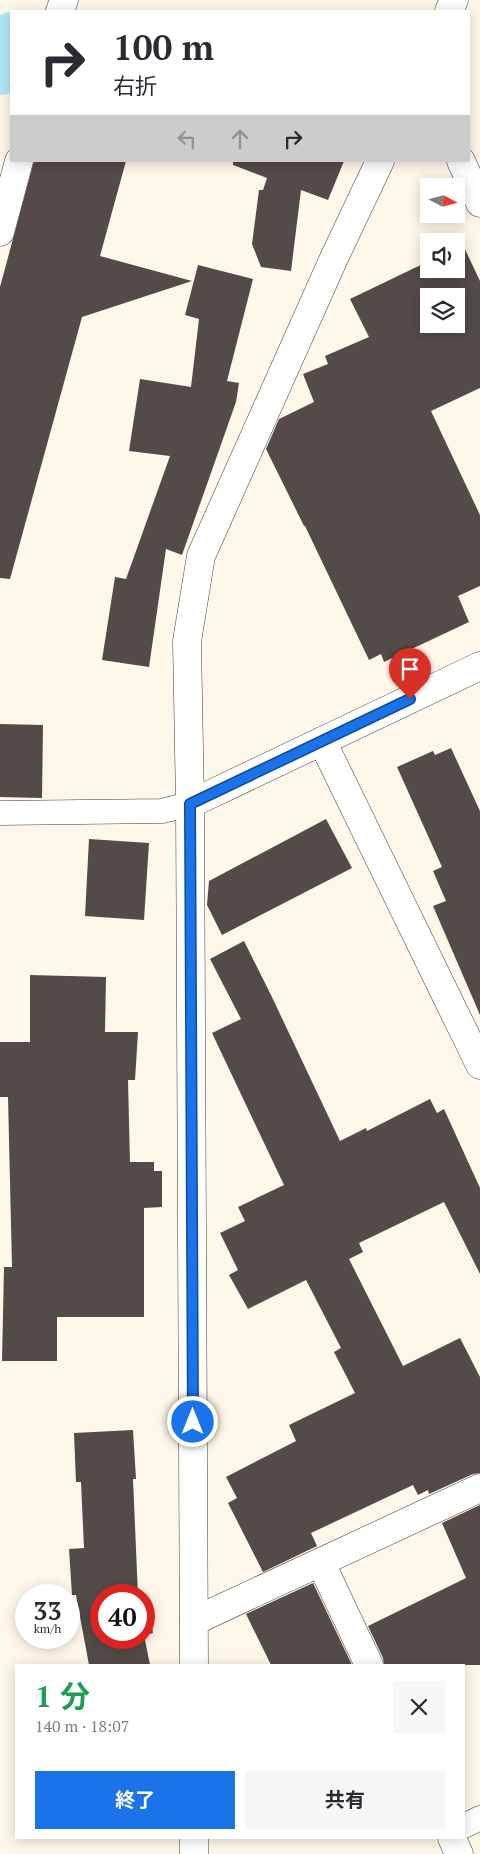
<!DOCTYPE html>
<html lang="ja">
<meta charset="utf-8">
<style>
:root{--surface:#fff;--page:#f7f7f7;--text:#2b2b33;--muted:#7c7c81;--accent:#1a73e8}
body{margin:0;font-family:"PT Serif","Noto Sans JP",serif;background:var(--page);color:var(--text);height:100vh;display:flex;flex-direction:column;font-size:19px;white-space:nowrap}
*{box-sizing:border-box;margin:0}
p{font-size:16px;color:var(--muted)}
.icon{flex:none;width:28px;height:28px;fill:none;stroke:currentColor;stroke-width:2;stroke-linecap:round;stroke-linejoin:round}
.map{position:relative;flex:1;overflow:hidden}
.drawer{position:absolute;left:15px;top:1664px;width:450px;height:175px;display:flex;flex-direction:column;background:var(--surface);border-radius:0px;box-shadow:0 2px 12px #0003}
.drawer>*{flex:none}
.top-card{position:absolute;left:10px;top:10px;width:460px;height:152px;border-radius:0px;box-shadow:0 2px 12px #0003;background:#fff;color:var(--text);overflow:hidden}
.needle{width:32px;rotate:97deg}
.fabs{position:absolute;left:420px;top:178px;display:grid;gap:10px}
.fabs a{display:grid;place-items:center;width:45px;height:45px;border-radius:0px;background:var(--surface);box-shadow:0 2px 12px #0003;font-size:25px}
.speed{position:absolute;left:15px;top:1584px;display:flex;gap:10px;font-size:25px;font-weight:700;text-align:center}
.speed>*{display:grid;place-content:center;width:65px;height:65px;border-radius:50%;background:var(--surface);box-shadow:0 2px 12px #0003;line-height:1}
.speed small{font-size:12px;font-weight:400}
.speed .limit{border:8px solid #d22;background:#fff;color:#111}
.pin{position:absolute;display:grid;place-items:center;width:42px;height:42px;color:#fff;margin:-51px -21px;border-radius:50% 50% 50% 0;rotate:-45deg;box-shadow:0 0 5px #0007}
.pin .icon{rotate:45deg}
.me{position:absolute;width:55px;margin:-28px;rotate:0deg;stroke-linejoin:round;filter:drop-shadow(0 0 4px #0008)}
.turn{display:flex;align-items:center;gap:18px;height:105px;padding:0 20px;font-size:22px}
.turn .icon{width:65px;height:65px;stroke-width:2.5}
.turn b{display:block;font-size:35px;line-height:42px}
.lanes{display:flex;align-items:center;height:48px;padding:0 20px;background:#0003;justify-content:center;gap:25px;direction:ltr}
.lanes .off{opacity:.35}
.round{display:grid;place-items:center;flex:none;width:52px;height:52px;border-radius:0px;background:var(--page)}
.head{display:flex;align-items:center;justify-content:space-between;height:85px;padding:0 20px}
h1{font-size:30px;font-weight:700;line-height:38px;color:#1e9e55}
.cta{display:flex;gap:10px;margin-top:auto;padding:10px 20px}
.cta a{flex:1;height:58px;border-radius:0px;background:var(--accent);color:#fff;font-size:20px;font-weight:700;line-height:58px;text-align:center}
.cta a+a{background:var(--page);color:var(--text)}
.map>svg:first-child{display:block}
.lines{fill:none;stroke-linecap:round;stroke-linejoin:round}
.canal{stroke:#ade9f8;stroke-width:44}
.building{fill:#544a47;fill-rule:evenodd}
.service-casing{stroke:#3e3e3e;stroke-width:25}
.minor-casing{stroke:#3e3e3e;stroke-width:29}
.tertiary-casing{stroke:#3e3e3e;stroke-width:29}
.service{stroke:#fff;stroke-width:24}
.minor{stroke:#fff;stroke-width:28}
.tertiary{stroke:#fff;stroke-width:28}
.route-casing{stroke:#114b97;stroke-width:12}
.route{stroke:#1a73e8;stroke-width:9}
</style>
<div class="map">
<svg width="480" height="1854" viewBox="0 0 480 1854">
<rect width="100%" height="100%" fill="#fff7e9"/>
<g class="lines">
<!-- canal -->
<path class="canal" d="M0,73L11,34"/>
</g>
<!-- building -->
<path class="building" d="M34,161H126L100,256L192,281L82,317L10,579L0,578V287Z
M233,161H344L328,200L301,190L291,271L261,267L252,244L259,190H263L267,178L233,165Z
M463,245L480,281V388L431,411L480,515V586L458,596L469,622L384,662L381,654L369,660L305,526H304L266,449L279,419L314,402L303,374L328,364L325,356L369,337L350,299L429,261V269H456V248ZM429,296H456V324H429Z
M198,265L253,279L227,381L239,383L236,402L182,555L166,549L149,667L102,660L115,577L126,579L170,456L129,451L140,379L191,387L199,319L185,315Z
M0,724L43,725L42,798L0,797Z
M451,748L480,811V1015L433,906L446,901L433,871L442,867L397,767L433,751L435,755Z
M326,819L352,868L222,935L207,905L209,881Z
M89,839L149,843L144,920L85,916Z
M244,941L271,995L340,1141L366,1128L367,1131L430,1099L437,1113L444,1109L480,1188V1274L444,1202L359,1243L363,1252L349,1259L403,1366L460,1338L480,1377V1473L473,1474L429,1494L428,1490L418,1495L413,1485L311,1533L317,1546L263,1572L228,1503L237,1498L226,1477L296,1441L289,1425L355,1393L334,1352L341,1348L306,1280L248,1309L229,1275L238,1270L220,1233L245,1221L238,1207L284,1185L212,1033L241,1019L210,959Z
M30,975L106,977L105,1032H138L135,1080H128L130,1162H154V1171H162V1207L144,1208V1317H57V1361H2L4,1267H12L8,1097H0V1042H30Z
M133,1430L136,1479H133L138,1595H101V1638H144V1601L147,1600L153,1633L144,1635L150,1665H89L76,1595H72L69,1549L84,1548L81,1482H76L74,1433Z
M480,1505V1665H384L383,1658L368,1626L466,1578L442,1523Z
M313,1583L352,1665H271L246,1614Z"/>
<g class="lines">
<!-- service casing -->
<g class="service-casing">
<path id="service" d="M0,813L162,811L190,804
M464,1826L480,1818"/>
</g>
<!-- minor casing -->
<g class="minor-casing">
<path id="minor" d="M60,11L64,0
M461,161L480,203
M0,232L19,161
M322,741L480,1065
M321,1563L369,1665
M194,1621L480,1488
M452,1838L459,1854"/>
</g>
<!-- tertiary casing -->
<g class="tertiary-casing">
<path id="tertiary" d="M449,11L454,0
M190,804L480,666
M194,1665L190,804L187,641L201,556L334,258L380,161
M194,1854V1838"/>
</g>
<!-- service -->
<use href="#service" class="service"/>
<!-- minor -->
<use href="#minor" class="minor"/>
<!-- tertiary -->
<use href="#tertiary" class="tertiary"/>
</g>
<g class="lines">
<!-- route casing -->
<g class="route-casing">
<path id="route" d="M193,1422L190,804L410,699"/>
</g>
<!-- route -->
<use href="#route" class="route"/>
</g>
</svg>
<div class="fabs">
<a><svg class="needle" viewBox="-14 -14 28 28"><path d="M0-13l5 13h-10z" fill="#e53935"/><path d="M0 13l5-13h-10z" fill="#7c7c81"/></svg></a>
<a><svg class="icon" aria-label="sound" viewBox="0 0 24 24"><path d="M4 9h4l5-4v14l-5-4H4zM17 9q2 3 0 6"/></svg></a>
<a><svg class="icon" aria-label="layers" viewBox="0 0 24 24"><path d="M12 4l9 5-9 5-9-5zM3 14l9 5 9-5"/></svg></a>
</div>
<div class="speed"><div>33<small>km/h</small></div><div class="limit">40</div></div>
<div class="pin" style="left:410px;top:699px;background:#d93025"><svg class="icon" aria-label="arrive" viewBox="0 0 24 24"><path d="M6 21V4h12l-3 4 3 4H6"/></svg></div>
<svg class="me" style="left:193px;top:1422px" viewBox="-20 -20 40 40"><circle r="17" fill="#1a73e8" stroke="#fff" stroke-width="3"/><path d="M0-11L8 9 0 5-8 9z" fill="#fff"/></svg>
<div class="top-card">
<div class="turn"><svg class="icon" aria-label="right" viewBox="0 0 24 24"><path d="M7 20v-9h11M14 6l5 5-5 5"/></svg><div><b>100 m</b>右折</div></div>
<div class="lanes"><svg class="icon off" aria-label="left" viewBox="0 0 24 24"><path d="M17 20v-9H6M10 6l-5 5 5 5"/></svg><svg class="icon off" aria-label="ahead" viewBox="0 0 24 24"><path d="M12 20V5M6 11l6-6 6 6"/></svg><svg class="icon" aria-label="right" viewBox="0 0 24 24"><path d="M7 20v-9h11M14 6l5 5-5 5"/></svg></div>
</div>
<section class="drawer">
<div class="head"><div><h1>1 分</h1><p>140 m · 18:07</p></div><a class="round"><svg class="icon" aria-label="close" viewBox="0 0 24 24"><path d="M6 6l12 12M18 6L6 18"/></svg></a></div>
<div class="cta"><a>終了</a><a>共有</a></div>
</section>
</div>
